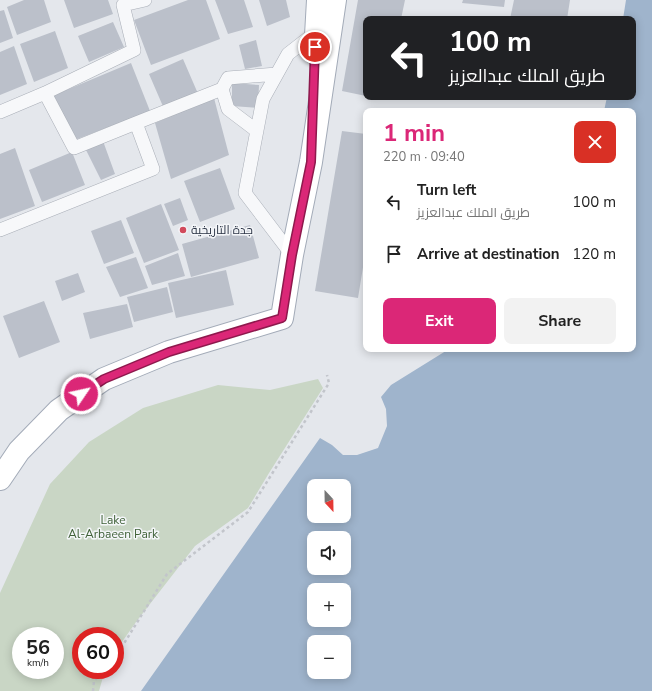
<!DOCTYPE html>
<meta charset="utf-8">
<style>
:root{--surface:#fff;--page:#f2f2f2;--text:#222;--muted:#767676;--accent:#db2777}
body{margin:0;font-family:"Nunito Sans",Cairo,sans-serif;background:var(--page);color:var(--text);height:100vh;display:flex;flex-direction:column;font-size:15px;white-space:nowrap}
*{box-sizing:border-box;margin:0}
p{font-size:13px;color:var(--muted)}
.icon{flex:none;width:22px;height:22px;fill:none;stroke:currentColor;stroke-width:2;stroke-linecap:round;stroke-linejoin:round}
.map{position:relative;flex:1;overflow:hidden}
.side{position:absolute;left:363px;top:108px;width:273px;height:244px;display:flex;flex-direction:column;background:var(--surface);border-radius:8px;box-shadow:0 2px 10px #0003}
.side>*{flex:none}
.hud{position:absolute;left:363px;top:16px;width:273px;height:84px;border-radius:8px;box-shadow:0 2px 10px #0003;background:#202124;color:#fff;overflow:hidden}
.needle{width:26px;rotate:158deg}
.buttons{position:absolute;left:307px;top:479px;display:grid;gap:8px}
.buttons a{display:grid;place-items:center;width:44px;height:44px;border-radius:8px;background:var(--surface);box-shadow:0 2px 10px #0003;font-size:20px}
.speed{position:absolute;left:12px;top:627px;display:flex;gap:8px;font-size:20px;font-weight:700;text-align:center}
.speed>*{display:grid;place-content:center;width:52px;height:52px;border-radius:50%;background:var(--surface);box-shadow:0 2px 10px #0003;line-height:1}
.speed small{font-size:10px;font-weight:400}
.speed .limit{border:6px solid #d22;background:#fff;color:#111}
.pin{position:absolute;display:grid;place-items:center;width:34px;height:34px;color:#fff;margin:-17px;border:2px solid #fff;border-radius:50%;box-shadow:0 1px 4px #0007}
.me{position:absolute;width:44px;margin:-22px;rotate:56deg;stroke-linejoin:round;filter:drop-shadow(0 0 3px #0008)}
.turn{display:flex;align-items:center;gap:14px;height:84px;padding:0 20px;font-size:18px}
.turn .icon{width:52px;height:52px;stroke-width:2.5}
.turn b{display:block;font-size:28px;line-height:34px}
.round{display:grid;place-items:center;flex:none;width:42px;height:42px;border-radius:8px;background:var(--page)}
.headline{display:flex;align-items:center;justify-content:space-between;height:68px;padding:0 20px}
h1{font-size:24px;font-weight:700;line-height:30px;color:var(--accent)}
.cta{display:flex;gap:8px;margin-top:auto;padding:8px 20px}
.cta a{flex:1;height:46px;border-radius:8px;background:var(--accent);color:#fff;font-size:16px;font-weight:700;line-height:46px;text-align:center}
.cta a+a{background:var(--page);color:var(--text)}
ul{padding:0;list-style:none}
li{display:flex;align-items:center;gap:12px;height:52px;padding:0 20px}
li div{flex:1}
li b{display:block;font-size:15px}
li em{font-style:normal}
.map>svg:first-child{display:block}
.green{fill:#c9d6c5;fill-rule:evenodd}
.water{fill:#9fb4cc;fill-rule:evenodd}
.building{fill:#bbc0ca}
.lines{fill:none;stroke-linecap:round;stroke-linejoin:round}
.pedestrian-casing{stroke:#a9aeb7;stroke-width:14}
.primary-casing{stroke:#a3abb8;stroke-width:24}
.path{stroke:#c2c5cb;stroke-width:2.5;stroke-dasharray:3 3;stroke-linecap:butt}
.pedestrian{stroke:#f7f8fa;stroke-width:13}
.primary{stroke:#fff;stroke-width:22}
.route-casing{stroke:#8e194d;stroke-width:10}
.route{stroke:#db2777;stroke-width:7}
.poi-dot{fill:#d1495b;stroke:#f4f6f9;stroke-width:1.5}
.labels{text-anchor:middle;stroke-width:3;stroke-linejoin:round;paint-order:stroke}
.poi-label{font-size:12px;fill:#2b3445;stroke:#f4f6f9;text-anchor:start}
.park-label{font-size:12px;fill:#3f6138;stroke:#f4f6f9}
</style>
<div class="map">
<svg width="652" height="691" viewBox="0 0 652 691">
<rect width="100%" height="100%" fill="#e4e7ec"/>
<!-- green -->
<path class="green" d="M318,379L323,388L269,473L248,508L195,546L136,622L115,652V636H81V670H105L99,691H0V593L50,484L89,442L143,408L218,385L270,390ZM21,636H55V670H21Z"/>
<!-- water -->
<path class="water" d="M626,0H652V691H141L320,438L332,445L343,455H357L378,448L387,426L386,409L381,397L391,385L449,349H633V111H604L607,97H633V19H623ZM314,486H344V516H314ZM314,538H344V568H314ZM314,590H344V620H314ZM314,642H344V672H314Z"/>
<!-- building -->
<path class="building" d="M24,0H44L51,22L17,35L7,7Z
M64,0H108L113,14L74,28Z
M188,0H206L220,39L151,65L134,20Z
M215,0H244L253,27L228,34Z
M259,0H286L290,17L267,26Z
M358,0H405L401,19H366V96L342,91Z
M463,0H505L504,7L462,3Z
M514,0H570L567,19H510Z
M4,10L13,38L0,43V11Z
M113,22L124,47L89,62L78,36Z
M55,31L68,68L34,82L20,44Z
M256,40L262,66L245,69L239,45Z
M14,46L27,84L0,95V52Z
M183,59L199,96L165,111L149,74Z
M131,63L150,111L72,141L52,96Z
M232,83L259,85L258,108L232,106Z
M377,97H387V99L377,98Z
M214,98L229,155L171,179L155,123Z
M342,131L366,134V249L358,298L315,291Z
M103,141L115,174L101,180L85,148Z
M15,148L35,206L0,219V154Z
M72,152L85,185L42,202L29,170Z
M220,168L235,209L200,222L184,181Z
M180,198L188,220L173,226L164,204Z
M161,204L179,250L144,263L126,218Z
M121,220L134,253L104,264L91,231Z
M250,225L259,258L191,277L182,244Z
M178,253L185,276L152,285L145,266Z
M136,257L148,288L120,297L106,267Z
M226,270L234,305L176,318L168,283Z
M78,273L85,292L62,301L55,281Z
M167,287L173,312L134,322L127,297Z
M44,301L60,342L19,358L3,316Z
M127,304L133,327L90,339L83,313Z"/>
<g class="lines">
<!-- pedestrian casing -->
<g class="pedestrian-casing">
<path id="pedestrian" d="M222,89L228,78L277,74
M45,93L134,50L123,5L145,0
M0,112L45,93L74,148L136,123L153,169L0,230
M136,123L222,89L228,109L257,131
M292,255L245,193L263,99L288,54L315,33"/>
</g>
<!-- primary casing -->
<g class="primary-casing">
<path id="primary" d="M315,53L318,0
M0,479L19,451L59,410L104,379L169,352L282,318L292,255L311,162L335,0"/>
</g>
<!-- path -->
<path class="path" d="M115,658L167,574L248,512L329,383L327,375
M93,691L94,681L104,670"/>
<!-- pedestrian -->
<use href="#pedestrian" class="pedestrian"/>
<!-- primary -->
<use href="#primary" class="primary"/>
</g>
<g class="lines">
<!-- route casing -->
<g class="route-casing">
<path id="route" d="M81,394L104,379L169,352L282,318L292,255L311,162L315,47"/>
</g>
<!-- route -->
<use href="#route" class="route"/>
</g>
<!-- markers -->
<circle class="poi-dot" cx="183" cy="230" r="4"/>
<g class="labels">
<!-- poi labels -->
<g class="poi-label">
<text x="191" y="234">جدة التاريخية</text>
</g>
<!-- park labels -->
<g class="park-label">
<text x="113" y="524">Lake<tspan x="113" dy="14">Al-Arbaeen Park</tspan></text>
</g>
</g>
</svg>
<div class="buttons">
<a><svg class="needle" viewBox="-14 -14 28 28"><path d="M0-13l5 13h-10z" fill="#e53935"/><path d="M0 13l5-13h-10z" fill="#767676"/></svg></a>
<a><svg class="icon" aria-label="sound" viewBox="0 0 24 24"><path d="M4 9h4l5-4v14l-5-4H4zM17 9q2 3 0 6"/></svg></a>
<a>+</a>
<a>−</a>
</div>
<div class="speed"><div>56<small>km/h</small></div><div class="limit">60</div></div>
<div class="pin" style="left:315px;top:47px;background:#d93025"><svg class="icon" aria-label="arrive" viewBox="0 0 24 24"><path d="M6 21V4h12l-3 4 3 4H6"/></svg></div>
<svg class="me" style="left:81px;top:394px" viewBox="-20 -20 40 40"><circle r="17" fill="#db2777" stroke="#fff" stroke-width="3"/><path d="M0-11L8 9 0 5-8 9z" fill="#fff"/></svg>
<div class="hud">
<div class="turn"><svg class="icon" aria-label="left" viewBox="0 0 24 24"><path d="M17 20v-9H6M10 6l-5 5 5 5"/></svg><div><b>100 m</b>طريق الملك عبدالعزيز</div></div>
</div>
<section class="side">
<div class="headline"><div><h1>1 min</h1><p>220 m · 09:40</p></div><a class="round" style="background:#d93025;color:#fff"><svg class="icon" aria-label="close" viewBox="0 0 24 24"><path d="M6 6l12 12M18 6L6 18"/></svg></a></div>
<ul>
<li><svg class="icon" aria-label="left" viewBox="0 0 24 24"><path d="M17 20v-9H6M10 6l-5 5 5 5"/></svg><div><b>Turn left</b><p>طريق الملك عبدالعزيز</p></div><em>100 m</em></li>
<li><svg class="icon" aria-label="arrive" viewBox="0 0 24 24"><path d="M6 21V4h12l-3 4 3 4H6"/></svg><div><b>Arrive at destination</b></div><em>120 m</em></li>
</ul>
<div class="cta"><a>Exit</a><a>Share</a></div>
</section>
</div>
